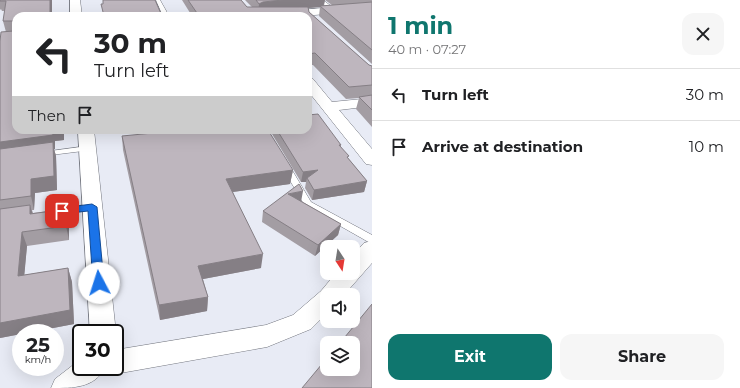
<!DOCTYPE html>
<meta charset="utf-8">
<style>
:root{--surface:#fff;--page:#f6f6f6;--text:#202124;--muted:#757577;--line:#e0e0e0;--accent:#0f766e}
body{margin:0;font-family:Montserrat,sans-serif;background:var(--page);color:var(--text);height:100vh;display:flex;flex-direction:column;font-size:15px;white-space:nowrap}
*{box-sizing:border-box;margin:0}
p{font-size:13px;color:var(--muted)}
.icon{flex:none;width:22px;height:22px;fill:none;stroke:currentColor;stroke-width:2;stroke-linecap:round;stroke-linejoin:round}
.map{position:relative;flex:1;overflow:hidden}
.details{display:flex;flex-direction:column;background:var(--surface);width:368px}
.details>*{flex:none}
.top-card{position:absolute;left:12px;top:12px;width:300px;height:122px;border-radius:12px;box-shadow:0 4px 16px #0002;background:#fff;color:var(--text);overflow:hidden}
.needle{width:26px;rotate:168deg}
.fabs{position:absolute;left:320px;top:240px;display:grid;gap:8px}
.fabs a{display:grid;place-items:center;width:40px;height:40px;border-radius:8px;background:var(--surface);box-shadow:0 4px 16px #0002;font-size:20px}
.speed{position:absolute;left:12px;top:324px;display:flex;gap:8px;font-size:20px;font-weight:700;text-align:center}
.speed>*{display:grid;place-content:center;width:52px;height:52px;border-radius:50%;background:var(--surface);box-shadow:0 4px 16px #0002;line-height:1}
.speed small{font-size:10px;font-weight:400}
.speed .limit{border:2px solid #111;border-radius:6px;background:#fff;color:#111}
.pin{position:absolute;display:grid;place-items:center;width:34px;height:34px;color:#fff;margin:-17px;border-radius:8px;box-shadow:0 2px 6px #0006}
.me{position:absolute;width:44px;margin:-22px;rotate:355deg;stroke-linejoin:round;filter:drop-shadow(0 0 3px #0008)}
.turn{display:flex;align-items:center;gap:14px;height:84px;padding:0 16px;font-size:18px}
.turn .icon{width:52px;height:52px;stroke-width:2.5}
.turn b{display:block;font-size:28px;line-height:34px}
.then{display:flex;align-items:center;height:38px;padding:0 16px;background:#0003;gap:8px;font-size:15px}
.round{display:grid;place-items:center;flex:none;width:42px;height:42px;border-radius:12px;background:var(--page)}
.summary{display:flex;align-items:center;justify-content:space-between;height:68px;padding:0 16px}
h1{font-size:24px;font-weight:700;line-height:30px;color:var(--accent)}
.action{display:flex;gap:8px;margin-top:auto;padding:8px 16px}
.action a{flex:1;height:46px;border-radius:12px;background:var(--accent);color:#fff;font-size:16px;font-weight:700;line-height:46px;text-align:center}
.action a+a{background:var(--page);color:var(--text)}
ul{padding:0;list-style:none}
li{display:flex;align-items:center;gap:12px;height:52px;padding:0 16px;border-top:1px solid var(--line)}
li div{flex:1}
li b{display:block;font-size:15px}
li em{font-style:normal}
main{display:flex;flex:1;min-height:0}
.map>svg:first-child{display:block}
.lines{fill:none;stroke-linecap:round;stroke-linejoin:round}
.service-casing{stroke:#71747d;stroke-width:1}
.minor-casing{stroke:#71747d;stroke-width:1}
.service{fill:#fff;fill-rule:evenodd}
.minor{fill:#fff;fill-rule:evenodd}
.wall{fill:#a39da3}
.shaded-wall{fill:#857f85}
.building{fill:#beb6be;stroke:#857f85}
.route{fill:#1a73e8;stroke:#114b97}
</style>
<main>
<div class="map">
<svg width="372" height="388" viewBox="0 0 372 388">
<rect width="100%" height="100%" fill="#e8ebf5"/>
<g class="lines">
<!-- service casing -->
<g class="service-casing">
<path id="service" d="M156,0H160L169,16H163Z
M318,0H323L336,10L331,11Z
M88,146L92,148L91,150L43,156L39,154L43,152Z
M286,164L289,165L311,202L372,235V244L305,206L282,167Z
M92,204L95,205L97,207L95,209L54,215L49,212L54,209Z"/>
</g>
<!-- minor casing -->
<g class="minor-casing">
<path id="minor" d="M70,0H80L82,16H70Z
M372,4V10L303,16H257L263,13Z
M308,78L313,79L332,102L372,98V106L339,110L372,149V165L366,164L308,91Z
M78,130H94L116,333L115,334V333H90Z
M372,241V263L344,295H327V313L311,329L267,347L115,374L106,371L105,368C94,388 74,388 51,388L55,379L81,359V367H115V350L266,325L293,315L321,291L336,273H353V255L364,243Z"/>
</g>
<!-- service -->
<use href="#service" class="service"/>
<!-- minor -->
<use href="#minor" class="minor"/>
</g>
<!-- wall -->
<path class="wall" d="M0,0L52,6L16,130H64V140L55,141V149H54L56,156L57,190L35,193L34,210H32L33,213L66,209L69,223V240L27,246L24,275L68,268L72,282L74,324L27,333H21V334L0,338V41L6,32L3,21L5,11H2L1,9L0,10Z
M182,0H241L247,7H252L245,0H325L324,6L332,5L325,0H372V64L319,16L320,7L308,8L309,12L369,65L372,66V127L356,109L359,98L346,99L313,65H308V16H192Z
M272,130H308L341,145V147L348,158L367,181L364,192L312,200L305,188L306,182H301L272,134L273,132Z
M122,136L293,170L290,184L233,192L261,268L203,279L208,297L207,311L160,320L123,150Z
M301,201L341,224L338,235L315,256L262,222L263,211Z"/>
<!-- shaded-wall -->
<path class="shaded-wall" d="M50,0H52V16H50Z
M283,0H325L323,7L320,6V7L262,12L258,14L259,4L263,2Z
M52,130H64V140L55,141V149H54L56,156L57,190L35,193L34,210L31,196L0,155V142Z
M293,170L290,184L225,193L226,179Z
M318,170L307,178L306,182H301L303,172Z
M367,181L364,192L312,200L314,190Z
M303,191L301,202L288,194Z
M30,205L34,219L30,214Z
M66,209L69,223V240L66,226Z
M341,224L338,235L315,256L318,245Z
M22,232L27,246L23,290L18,276Z
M263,254L261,268L198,280V266Z
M68,268L72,282L74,324L27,333H21V334L0,338V323Z
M208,297L207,311L160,320L159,305Z"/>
<!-- building -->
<path class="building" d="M0,0H50V16H16V130H52L53,135L0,142V41L1,32L13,31L15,30L14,21H3L6,1H0Z
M103,0H155L162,16H104L101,4H103Z
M188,0H241L247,7H308L309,12L369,65L372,66V85L349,87L315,53L308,54V16H199Z
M256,0H283L263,2L259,4Z
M372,2V50L320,6Z
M372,95V110L359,97Z
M318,114L341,145H339L349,156L347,157L367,181L314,190L307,178L318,170L303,172L277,130H308V115Z
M184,130H268L293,170L226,179L263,254L198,266L208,297L159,305L122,136Z
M53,142L54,176L31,179V196L0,200V149Z
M299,184L303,191L288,194L341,224L318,245L263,211Z
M30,205V214L66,209V226L22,232L18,276L68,268L70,310L0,323V209Z
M372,304V388H302L327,358V369H353V343H340Z"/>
<!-- route -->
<path class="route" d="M92,204L97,207L104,283L102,286L99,287L95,286L93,283L88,211L62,214L57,211L62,208Z"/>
</svg>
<div class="fabs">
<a><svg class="needle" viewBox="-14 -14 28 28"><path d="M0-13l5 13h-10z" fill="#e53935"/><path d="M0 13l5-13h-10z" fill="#757577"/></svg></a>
<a><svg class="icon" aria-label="sound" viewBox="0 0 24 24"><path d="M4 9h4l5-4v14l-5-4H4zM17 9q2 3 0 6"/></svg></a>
<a><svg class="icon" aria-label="layers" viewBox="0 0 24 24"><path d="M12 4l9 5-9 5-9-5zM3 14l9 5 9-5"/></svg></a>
</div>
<div class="speed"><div>25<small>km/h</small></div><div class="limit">30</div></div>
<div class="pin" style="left:62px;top:211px;background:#d93025"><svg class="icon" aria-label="arrive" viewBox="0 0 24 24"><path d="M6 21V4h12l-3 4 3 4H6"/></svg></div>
<svg class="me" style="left:99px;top:283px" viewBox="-20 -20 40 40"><circle r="19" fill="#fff"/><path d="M0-13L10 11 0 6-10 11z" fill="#1a73e8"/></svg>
<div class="top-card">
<div class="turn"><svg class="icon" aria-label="left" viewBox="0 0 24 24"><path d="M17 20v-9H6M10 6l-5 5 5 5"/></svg><div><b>30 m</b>Turn left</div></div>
<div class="then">Then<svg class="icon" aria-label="arrive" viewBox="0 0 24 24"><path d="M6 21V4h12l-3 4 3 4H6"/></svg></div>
</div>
</div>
<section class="details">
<div class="summary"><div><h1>1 min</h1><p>40 m · 07:27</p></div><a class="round"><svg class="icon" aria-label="close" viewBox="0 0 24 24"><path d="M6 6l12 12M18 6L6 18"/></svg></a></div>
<ul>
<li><svg class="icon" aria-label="left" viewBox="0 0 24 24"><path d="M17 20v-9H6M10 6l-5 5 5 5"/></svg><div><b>Turn left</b></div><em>30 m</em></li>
<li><svg class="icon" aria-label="arrive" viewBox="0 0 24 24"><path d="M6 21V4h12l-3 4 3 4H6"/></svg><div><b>Arrive at destination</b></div><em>10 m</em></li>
</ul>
<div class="action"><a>Exit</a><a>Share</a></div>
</section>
</main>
